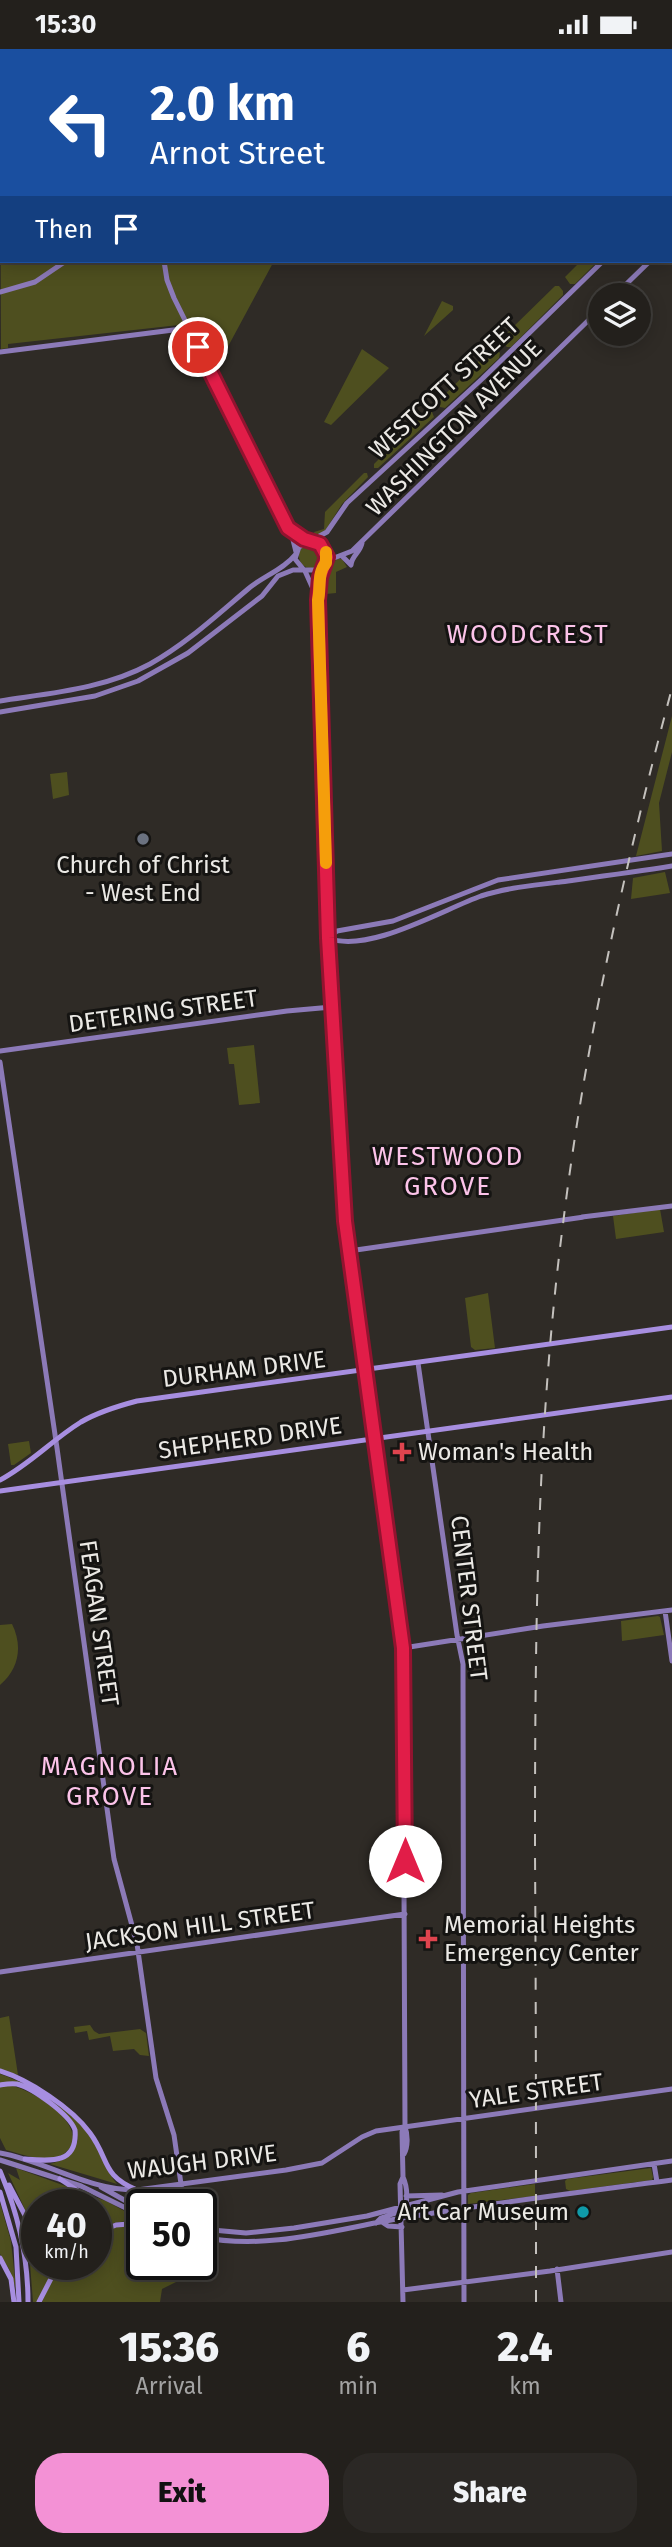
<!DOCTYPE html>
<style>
:root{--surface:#23201c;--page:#2b2825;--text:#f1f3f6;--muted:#a3a3a3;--line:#403e3b;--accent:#f391d5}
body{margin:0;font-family:"Fira Sans",sans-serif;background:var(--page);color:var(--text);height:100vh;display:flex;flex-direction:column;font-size:26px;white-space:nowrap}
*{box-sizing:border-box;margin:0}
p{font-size:23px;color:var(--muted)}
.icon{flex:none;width:38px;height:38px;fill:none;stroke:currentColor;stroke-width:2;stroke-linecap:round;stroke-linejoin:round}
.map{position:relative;height:2253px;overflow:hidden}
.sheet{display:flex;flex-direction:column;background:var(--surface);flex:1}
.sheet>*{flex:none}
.guide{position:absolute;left:0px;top:0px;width:672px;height:214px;box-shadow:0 4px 18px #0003,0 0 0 2px var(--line);background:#1a4fa0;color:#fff;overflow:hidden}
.controls{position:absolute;left:588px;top:234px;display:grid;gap:14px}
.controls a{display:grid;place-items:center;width:63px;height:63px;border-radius:50%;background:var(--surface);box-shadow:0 4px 18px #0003,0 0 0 2px var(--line);font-size:35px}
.speed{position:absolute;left:21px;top:2140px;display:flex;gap:14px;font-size:35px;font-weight:700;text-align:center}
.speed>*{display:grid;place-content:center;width:91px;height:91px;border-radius:50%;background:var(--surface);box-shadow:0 4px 18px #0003,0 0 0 2px var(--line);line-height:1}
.speed small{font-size:18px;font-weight:400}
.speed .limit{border:4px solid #111;border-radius:10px;background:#fff;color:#111}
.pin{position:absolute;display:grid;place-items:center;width:60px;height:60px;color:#fff;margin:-30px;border:4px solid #fff;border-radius:50%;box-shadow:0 2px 7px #0007}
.me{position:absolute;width:77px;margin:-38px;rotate:0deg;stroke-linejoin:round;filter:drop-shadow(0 0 5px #0008)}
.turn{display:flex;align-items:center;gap:24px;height:147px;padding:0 35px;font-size:32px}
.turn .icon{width:91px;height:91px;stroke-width:2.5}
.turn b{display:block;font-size:49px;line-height:60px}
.then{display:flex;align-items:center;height:66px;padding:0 35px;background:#0003;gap:14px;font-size:26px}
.eta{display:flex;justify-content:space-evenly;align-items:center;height:119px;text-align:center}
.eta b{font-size:42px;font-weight:800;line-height:49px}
.cta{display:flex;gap:14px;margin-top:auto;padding:14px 35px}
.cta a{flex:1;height:80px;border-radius:28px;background:var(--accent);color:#111;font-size:28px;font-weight:800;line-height:80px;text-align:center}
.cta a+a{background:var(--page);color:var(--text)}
.status{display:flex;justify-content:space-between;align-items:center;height:49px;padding:0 35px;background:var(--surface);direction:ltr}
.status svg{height:19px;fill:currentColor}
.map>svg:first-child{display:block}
.green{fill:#4e4f1f}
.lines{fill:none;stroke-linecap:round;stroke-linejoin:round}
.stream{stroke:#226266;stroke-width:2}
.secondary{stroke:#8c7ab8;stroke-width:5}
.primary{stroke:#a78ee0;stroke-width:5}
.highway{stroke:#bda6f4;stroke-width:6}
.rail{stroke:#c4c1bd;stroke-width:2;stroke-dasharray:12 12;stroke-linecap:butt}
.route-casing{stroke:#92132f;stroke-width:18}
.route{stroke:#e11d48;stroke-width:12}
.slow{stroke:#f59e0b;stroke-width:12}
.worship-dot{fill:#6b7280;stroke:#151412;stroke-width:2.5}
.health-dot{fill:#e0444e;stroke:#151412;stroke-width:2.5}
.culture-dot{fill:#0f9aa8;stroke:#151412;stroke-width:2.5}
.labels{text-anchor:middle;stroke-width:6;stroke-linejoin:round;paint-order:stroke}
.street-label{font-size:24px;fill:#ebe9e5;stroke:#151412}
.poi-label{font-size:24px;fill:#ebe9e5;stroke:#151412;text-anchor:start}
.neighbourhood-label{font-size:26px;letter-spacing:2px;fill:#fcc3e9;stroke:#151412}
</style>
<div class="status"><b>15:30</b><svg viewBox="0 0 49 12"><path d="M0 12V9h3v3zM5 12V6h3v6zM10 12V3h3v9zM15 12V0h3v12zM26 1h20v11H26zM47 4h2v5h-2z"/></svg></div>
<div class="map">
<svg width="672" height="2253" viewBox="0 0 672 2253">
<rect width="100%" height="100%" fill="#2f2b26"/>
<!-- green -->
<path class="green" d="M0,0H382L2,2V212H274L217,318L209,314L188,271L179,276L8,295V299L1,300Z
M400,0H672V136L670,2Z
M581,212H598L575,235H570L565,228Z
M555,237H559L563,242V246L511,298H507L501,292L502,289Z
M442,252L453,257V261L424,287Z
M362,300L389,319L331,376L324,373Z
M491,300H496L500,304L499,309L445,359L440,358L438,352Z
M427,362L432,363L434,368L378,419H374V415Z
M364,424H367L368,428L342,455L325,482L315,487L314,483L324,480L325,463Z
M299 507a12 12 0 1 1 24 0a12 12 0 1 1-24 0Z
M338,510H342L347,518L336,523V544L326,545L325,549C320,534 322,518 338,510Z
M672,667V703L659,754L662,802L636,807Z
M67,723L69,746L53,750L50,725Z
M665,823L670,844L631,850L633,829Z
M254,996L260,1054L239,1056L234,1015H229L227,999Z
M660,1160L664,1183L616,1190L613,1167Z
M488,1244L495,1299L475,1301L471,1298L465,1249Z
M29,1392L31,1404L14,1416H11L8,1395Z
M658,1567L660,1568L664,1586L622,1592L621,1572Z
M12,1575C23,1597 19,1620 0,1636V1576Z
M9,1967L18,2026L0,2020V1969Z
M90,1976L94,1982L99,1985L140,1980L146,1984L149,2007L140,2006L134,2000L113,2002L110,1987L89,1991L87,1982L75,1984L74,1978Z
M0,2025C33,2036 79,2065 96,2096C103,2110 107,2123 117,2135L50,2115C61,2112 71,2108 76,2097C86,2072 47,2047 27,2038C20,2034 8,2035 0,2034Z
M8,2036C29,2039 84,2071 71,2097C67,2103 61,2108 54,2109C39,2112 21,2105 6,2101L0,2089V2038Z
M16,2119L71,2139L77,2142L87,2156H37V2186L8,2124L20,2131Z
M651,2119L653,2128L652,2131L570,2142L566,2140L565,2132L567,2130Z
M535,2135V2147L468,2155V2146L471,2144Z
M178,2140L181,2156H142L126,2147Z
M86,2145L106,2152L139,2170L114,2174L96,2182V2156H92Z
M0,2154L11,2192L16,2240L9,2220L0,2205Z
M22,2166L37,2191V2216H56L37,2253H33L30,2215Z
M134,2176L135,2179L142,2178V2216H178L180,2231L162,2240L160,2253H42L56,2222L62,2216H96V2187L113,2178Z"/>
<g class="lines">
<!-- stream -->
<path class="stream" d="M280,2L282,0
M295,2L297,0
M336,2L337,0"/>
<!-- secondary -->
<path class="secondary" d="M599,0L601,2
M287,2L289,0
M670,189L672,187
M164,212L167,231L174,249L292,487L296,503
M0,243L35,233L66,212
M614,247L650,212
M0,303L189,279
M290,481L309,492
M312,491L324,499L327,507L326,514
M342,507L351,516C352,506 360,504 362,494
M323,517L318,551L328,889L345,1172L403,1599L405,2078C408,2086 408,2098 404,2105
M304,521L295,510L299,498L327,483L347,454L482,330L603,212
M305,522L318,551
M0,652C51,644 104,640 150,615C186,595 217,566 248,540C263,527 283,521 295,506
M0,663L95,647L138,632L188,604L262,547L278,527L293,521H315L334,509L352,502L600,260
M328,889L337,882L393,872L498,831L672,805
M328,889C368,905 442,861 481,847C506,839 534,836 560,833C597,828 635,823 672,817
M0,1002L287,962L332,958
M0,1013L57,1399L114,1810L137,1895L156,2029L174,2086L184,2156
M582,1168L672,1157
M349,1202L584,1168
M418,1314L457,1586L463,1615L464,2253
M665,1562L672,1612
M403,1599L543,1577L672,1561
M0,1923L405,1865
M0,2104C46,2112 89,2142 137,2141L286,2121L322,2114L362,2088L376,2082L672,2040
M0,2111L81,2137L142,2167
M654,2115L657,2133
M101,2138L142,2161
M406,2147L442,2146
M403,2169C407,2156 409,2141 403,2128
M382,2173L388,2177L402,2178
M376,2174L381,2169L402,2162
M201,2180L246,2184L294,2179L367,2167L458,2143L672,2112
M201,2188C268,2202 336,2180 402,2169C491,2154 582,2143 672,2131
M557,2220L561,2253
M403,2241L550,2222L672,2203
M403,2253L400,2135L403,2128L402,2083L405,2078"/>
<!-- primary -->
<path class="primary" d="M0,1431C30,1415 52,1391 81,1373C98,1363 118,1357 137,1352L672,1278
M0,1442L672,1348
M0,2022C29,2031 72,2059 90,2084C110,2111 101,2126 137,2141
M0,2036C6,2035 11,2034 17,2035C33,2039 70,2066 75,2081C78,2116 49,2112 25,2110
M0,2122C18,2164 28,2207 28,2253
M60,2130L81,2144L89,2156
M9,2136L37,2189
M0,2143L16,2198L19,2253
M96,2184L116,2176L142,2174
M0,2209L11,2230L14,2253
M39,2253L58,2216"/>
<!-- highway -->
<path class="highway" d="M670,143L672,140"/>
<!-- rail -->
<path class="rail" d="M536,2253C536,2103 536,1953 535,1804C535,1594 536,1384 563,1175C585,994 625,816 672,639"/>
</g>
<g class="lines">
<!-- route casing -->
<g class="route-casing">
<path id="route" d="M198,298L288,479L304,490L320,495L327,508L320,528L318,551L328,889L345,1172L403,1599L405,1812"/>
</g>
<!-- route -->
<use href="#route" class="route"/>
<!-- slow -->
<path class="slow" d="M326,503V514C317,524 321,539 318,551L326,814"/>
</g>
<!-- markers -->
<circle class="worship-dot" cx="143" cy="790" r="7"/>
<g class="health-dot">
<path d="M398.5 1392.5h7v7h7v7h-7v7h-7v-7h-7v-7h7z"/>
<path d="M424.5 1879.5h7v7h7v7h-7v7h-7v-7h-7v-7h7z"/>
</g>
<circle class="culture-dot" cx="583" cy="2163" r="7"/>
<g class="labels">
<!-- street labels -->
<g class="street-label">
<text transform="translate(444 339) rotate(-43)" y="8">WESTCOTT STREET</text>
<text transform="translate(454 379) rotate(-45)" y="8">WASHINGTON AVENUE</text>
<text transform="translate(163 962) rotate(-8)" y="8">DETERING STREET</text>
<text transform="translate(244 1320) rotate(-7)" y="8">DURHAM DRIVE</text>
<text transform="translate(250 1389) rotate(-8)" y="8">SHEPHERD DRIVE</text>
<text transform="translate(469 1549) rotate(83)" y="8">CENTER STREET</text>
<text transform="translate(99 1574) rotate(82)" y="8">FEAGAN STREET</text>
<text transform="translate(200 1877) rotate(-8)" y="8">JACKSON HILL STREET</text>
<text transform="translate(536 2042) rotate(-8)" y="8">YALE STREET</text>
<text transform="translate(202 2113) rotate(-7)" y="8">WAUGH DRIVE</text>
</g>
<!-- poi labels -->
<g class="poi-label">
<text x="143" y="824" text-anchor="middle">Church of Christ<tspan x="143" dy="28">- West End</tspan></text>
<text x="418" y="1411">Woman's Health</text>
<text x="444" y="1884">Memorial Heights<tspan x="444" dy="28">Emergency Center</tspan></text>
<text x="569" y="2171" text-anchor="end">Art Car Museum</text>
</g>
<!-- neighbourhood labels -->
<g class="neighbourhood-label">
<text x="528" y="594">WOODCREST</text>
<text x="448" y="1116">WESTWOOD<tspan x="448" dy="30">GROVE</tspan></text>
<text x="110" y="1726">MAGNOLIA<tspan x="110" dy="30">GROVE</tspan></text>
</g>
</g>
</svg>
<div class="controls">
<a><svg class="icon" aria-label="layers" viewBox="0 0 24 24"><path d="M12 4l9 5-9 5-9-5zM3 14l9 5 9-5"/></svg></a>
</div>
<div class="speed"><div>40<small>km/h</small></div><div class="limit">50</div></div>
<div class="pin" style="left:198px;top:298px;background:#d93025"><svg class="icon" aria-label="arrive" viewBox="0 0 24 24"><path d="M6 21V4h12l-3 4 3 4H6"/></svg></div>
<svg class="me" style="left:405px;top:1812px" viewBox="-20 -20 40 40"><circle r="19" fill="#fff"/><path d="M0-13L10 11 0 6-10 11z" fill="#e11d48"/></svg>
<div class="guide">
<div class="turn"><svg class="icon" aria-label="left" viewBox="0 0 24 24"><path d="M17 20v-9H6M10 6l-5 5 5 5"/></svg><div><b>2.0 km</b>Arnot Street</div></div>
<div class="then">Then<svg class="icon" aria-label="arrive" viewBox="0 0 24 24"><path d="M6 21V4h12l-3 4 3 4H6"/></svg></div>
</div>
</div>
<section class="sheet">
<div class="eta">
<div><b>15:36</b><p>Arrival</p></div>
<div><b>6</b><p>min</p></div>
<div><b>2.4</b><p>km</p></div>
</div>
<div class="cta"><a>Exit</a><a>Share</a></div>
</section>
